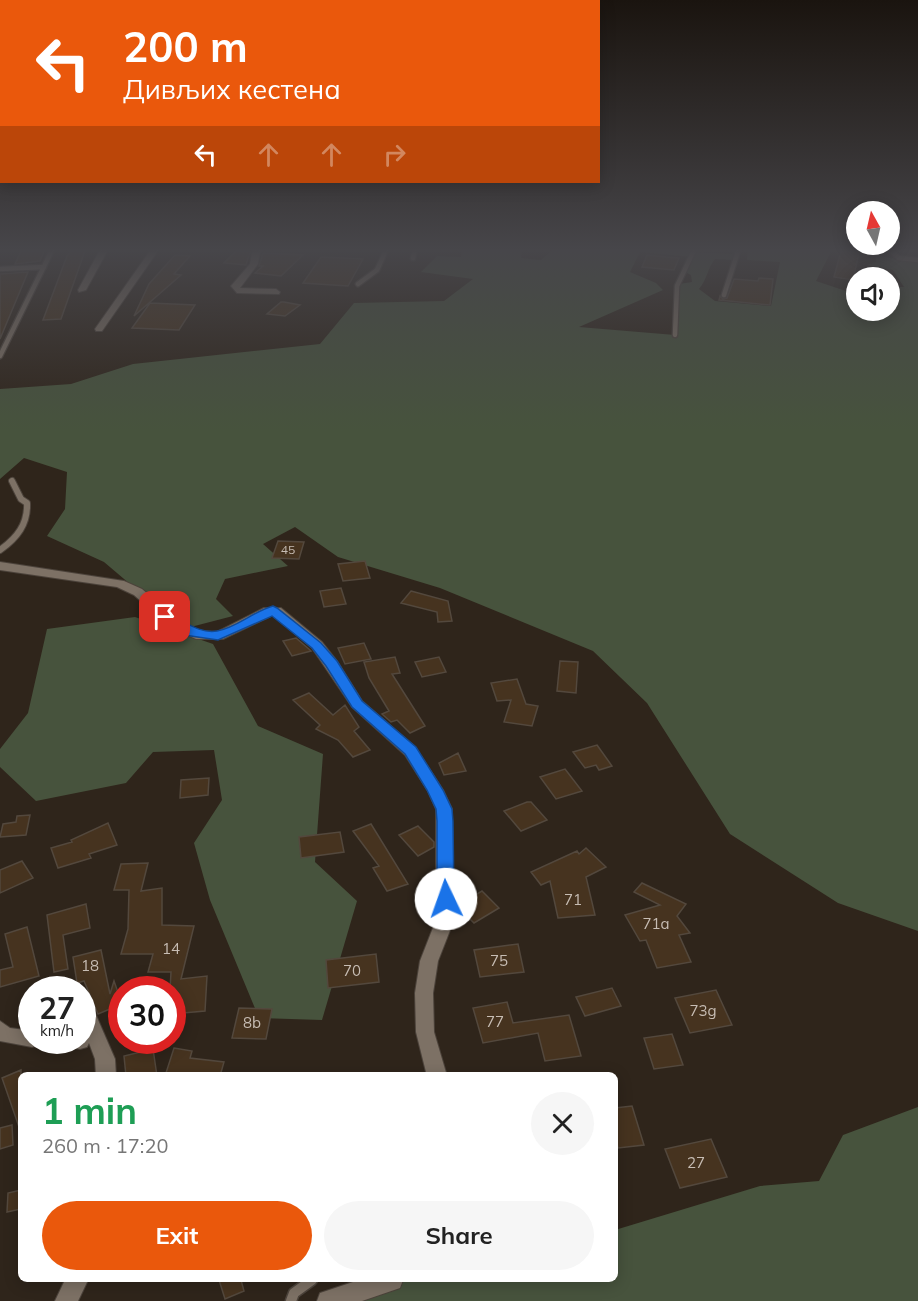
<!DOCTYPE html>
<meta charset="utf-8">
<style>
:root{--surface:#fff;--page:#f6f6f6;--text:#222;--muted:#767676;--accent:#ea580c}
body{margin:0;font-family:Mulish,sans-serif;background:var(--page);color:var(--text);height:100vh;display:flex;flex-direction:column;font-size:22px;white-space:nowrap}
*{box-sizing:border-box;margin:0}
p{font-size:20px;color:var(--muted)}
.icon{flex:none;width:33px;height:33px;fill:none;stroke:currentColor;stroke-width:2;stroke-linecap:round;stroke-linejoin:round}
.map{position:relative;flex:1;overflow:hidden}
.side{position:absolute;left:18px;top:1072px;width:600px;height:210px;display:flex;flex-direction:column;background:var(--surface);border-radius:9px;box-shadow:0 3px 15px #0003}
.side>*{flex:none}
.guide{position:absolute;left:0px;top:0px;width:600px;height:183px;box-shadow:0 3px 15px #0003;background:#ea580c;color:#fff;overflow:hidden}
.needle{width:39px;rotate:352deg}
.controls{position:absolute;left:846px;top:201px;display:grid;gap:12px}
.controls a{display:grid;place-items:center;width:54px;height:54px;border-radius:50%;background:var(--surface);box-shadow:0 3px 15px #0003;font-size:30px}
.speed{position:absolute;left:18px;top:976px;display:flex;gap:12px;font-size:30px;font-weight:700;text-align:center}
.speed>*{display:grid;place-content:center;width:78px;height:78px;border-radius:50%;background:var(--surface);box-shadow:0 3px 15px #0003;line-height:1}
.speed small{font-size:15px;font-weight:400}
.speed .limit{border:9px solid #d22;background:#fff;color:#111}
.pin{position:absolute;display:grid;place-items:center;width:51px;height:51px;color:#fff;margin:-26px;border-radius:12px;box-shadow:0 3px 9px #0006}
.me{position:absolute;width:66px;margin:-33px;rotate:357deg;stroke-linejoin:round;filter:drop-shadow(0 0 4px #0008)}
.turn{display:flex;align-items:center;gap:21px;height:126px;padding:0 24px;font-size:27px}
.turn .icon{width:78px;height:78px;stroke-width:2.5}
.turn b{display:block;font-size:42px;line-height:51px}
.lanes{display:flex;align-items:center;height:57px;padding:0 24px;background:#0003;justify-content:center;gap:30px;direction:ltr}
.lanes .off{opacity:.35}
.round{display:grid;place-items:center;flex:none;width:63px;height:63px;border-radius:32px;background:var(--page)}
.overview{display:flex;align-items:center;justify-content:space-between;height:102px;padding:0 24px}
h1{font-size:36px;font-weight:700;line-height:45px;color:#1e9e55}
.button{display:flex;gap:12px;margin-top:auto;padding:12px 24px}
.button a{flex:1;height:69px;border-radius:36px;background:var(--accent);color:#fff;font-size:24px;font-weight:700;line-height:69px;text-align:center}
.button a+a{background:var(--page);color:var(--text)}
.map>svg:first-child{display:block}
.green{fill:#47533d;fill-rule:evenodd}
.building{fill:#46331f;stroke:#53483d;stroke-width:1.5}
.lines{fill:none;stroke-linecap:round;stroke-linejoin:round}
.lane-far2-casing{stroke:#4c433b;stroke-width:7}
.lane-far1-casing{stroke:#4c433b;stroke-width:8}
.lane-casing{stroke:#4c433b;stroke-width:13}
.street-casing{stroke:#4c433b;stroke-width:2}
.lane-far2{stroke:#7d7165;stroke-width:4.5}
.lane-far1{stroke:#7d7165;stroke-width:6}
.lane{stroke:#7d7165;stroke-width:10}
.street{fill:#7d7165;fill-rule:evenodd}
.route{fill:#1a73e8;stroke:#114b97;stroke-width:1.5}
.labels{text-anchor:middle;stroke-width:6;stroke-linejoin:round;paint-order:stroke}
.number-label{font-size:12px;fill:#c7bdb4}
.near-number-label{font-size:15px;fill:#c7bdb4}
</style>
<div class="map">
<svg width="918" height="1301" viewBox="0 0 918 1301">
<rect width="100%" height="100%" fill="#2f251b"/>
<!-- green -->
<path class="green" d="M462,248H484V251L529,248L522,251L521,258L541,260L549,253L561,249L695,248L694,252L732,254L733,248H739L735,260L715,259C707,269 708,278 699,289L715,301L771,306L780,262L747,260L748,248H833L816,281L846,291H856V310H890V287H904L893,270L867,265L876,262V256L918,262V931L838,903L730,834L647,703L593,651L440,588L338,557L295,527L263,544L288,566L225,579L216,599L233,616L183,629L104,562L47,536L65,509L67,472L24,458L0,479V389L71,384L133,364L320,344L354,303L444,301L473,279L421,272L437,256L461,257ZM640,252L692,257L685,272L691,275L692,282L679,284L675,335L579,327L663,290L656,283L630,272Z
M135,617L213,644L258,726L323,754L315,862L357,901L322,1020L259,1018L210,900L194,843L222,800L214,750L153,752L126,783L36,801L0,767V749L28,713L47,629Z
M918,1107V1301H353L351,1293L407,1280H615V1230L760,1186L819,1181L843,1135Z"/>
<!-- building -->
<path class="building" d="M74,248H86L61,319L43,320L67,256Z
M22,249H45L40,261L15,264Z
M236,251L250,252L246,265L224,263Z
M841,251L859,253L853,280L834,277Z
M263,253L303,255L281,276L255,273L263,266H259Z
M175,255L190,256L174,274L181,275L134,316L149,284Z
M647,255L666,257L679,258L674,270L642,267Z
M321,257L363,259L348,286L303,283Z
M28,272L0,339V274Z
M759,278L773,279L770,305L719,300L720,296L723,299L727,298L734,279L758,281Z
M281,302H284L300,305L285,316L267,314Z
M150,303L195,305L179,330L132,328Z
M278,541L304,542L299,559L272,558Z
M365,561L370,578L343,581L338,564Z
M341,588L346,604L324,607L320,591Z
M411,591L448,601L452,621L438,622L437,612L401,603Z
M296,638L310,650L311,651L292,656L283,641Z
M364,643L371,659L345,664L338,648Z
M395,657L400,673L392,674L425,726L410,733L397,720L391,722L382,714L389,711L369,678L364,662Z
M439,657L446,672L422,677L415,662Z
M560,661L578,662L576,693L557,691Z
M517,679L526,704L538,706L532,726L504,722L511,700L497,701L491,683Z
M309,693L333,715L345,705L359,727L354,731L370,750L353,757L338,740L316,729L320,725L293,700Z
M597,745L612,766L599,770L596,765L585,768L573,752Z
M458,753L466,771L444,775L439,763Z
M565,769L582,791L556,799L540,777Z
M209,778L208,795L180,798L181,780Z
M527,802H531L547,820L521,831L504,811Z
M30,815L26,835L0,837L3,824L16,822L17,816Z
M108,823L117,845L89,854L91,858L58,868L51,848L72,842L71,840Z
M371,824L408,884L387,891L373,868L379,866L353,831Z
M418,826L434,842V847L418,856L399,835Z
M340,832L344,852L301,858L299,837Z
M586,848L606,867L586,877L595,915L558,918L550,881L541,885L531,872L577,851L579,854Z
M22,861L33,878L0,893V870Z
M148,863L141,891L162,888V925L194,926L181,979L207,976L205,1011L172,1014V990H170L171,972H148L153,954H121L128,929L129,890H114L121,864Z
M642,883L686,904L677,916L690,933L679,935L691,962L657,968L646,940L640,941L625,915L660,905L634,892Z
M482,891L499,908L474,923L457,906Z
M86,904L90,928L63,935L68,969L54,972L47,915Z
M27,927L39,976L0,987V970L13,967L5,934Z
M518,944L524,972L480,977L474,950Z
M101,950L110,994L114,981L122,1004L98,1014L84,981L77,983L73,957Z
M376,954L379,982L328,988L326,960Z
M612,988L621,1006L585,1016L576,997Z
M716,990L732,1025L690,1033L675,998Z
M507,1002L513,1023L569,1015L581,1056L545,1061L538,1033L483,1043L473,1008Z
M239,1008L272,1009L266,1039L232,1038Z
M672,1034L683,1065L654,1069L644,1038Z
M174,1048L192,1051L190,1058L224,1062L220,1076H165Z
M153,1049L157,1076H126L124,1056Z
M21,1070V1127H19L2,1078Z
M632,1106L644,1145L618,1148L615,1136V1108Z
M12,1125L13,1145L0,1149V1128Z
M711,1139L727,1177L680,1188L665,1149Z
M21,1190V1209L7,1212L8,1193Z
M219,1280H241L244,1291L225,1299Z"/>
<g class="lines">
<!-- lane-far2 casing -->
<g class="lane-far2-casing">
<path id="lane-far2" d="M888,248L899,258L918,260
M413,258L415,248
M0,269L44,267
M358,284L377,270L387,248
M724,295L739,248
M675,335L677,286L695,248
M0,356L53,248"/>
</g>
<!-- lane-far1 casing -->
<g class="lane-far1-casing">
<path id="lane-far1" d="M0,550C17,538 28,524 27,503L21,499L12,481"/>
</g>
<!-- lane casing -->
<g class="lane-casing">
<path id="lane" d="M291,1301L294,1293L312,1280"/>
</g>
<!-- street casing -->
<g class="street-casing">
<path id="street" d="M101,248H109L86,290L79,292L78,290Z
M152,248H160L102,331H96L95,329Z
M255,248H264L260,253L258,264L240,288L276,289L280,292L279,294L237,293L231,286L250,264L252,253Z
M0,562L124,581L142,589L181,622L199,631L217,632L264,608H281L322,642L337,661L362,701L415,747L443,790L452,809V875L456,915L438,961L433,993L434,1032L447,1076H427L416,1032L415,993L420,961L438,915L436,875V809L428,791L405,755L352,707L312,648L273,615L223,639H196L171,628L134,595L117,587L0,570Z
M82,997L89,999L115,1059L116,1076H96L95,1059L89,1043L87,1047L80,1049L70,1047L68,1041H82V1034L85,1035L82,1028Z
M0,1021L10,1028L32,1031V1041H40L39,1045L32,1047L0,1041Z
M65,1280H88L78,1301H55Z
M359,1280H403L400,1288L362,1301H317L320,1293Z"/>
</g>
<!-- lane-far2 -->
<use href="#lane-far2" class="lane-far2"/>
<!-- lane-far1 -->
<use href="#lane-far1" class="lane-far1"/>
<!-- lane -->
<use href="#lane" class="lane"/>
<!-- street -->
<use href="#street" class="street"/>
</g>
<!-- sky -->
<linearGradient id="sky" x2="0" y2="1"><stop stop-color="#1a140f"/><stop offset="0.58" stop-color="#47464a"/><stop offset="1" stop-color="#47464a" stop-opacity="0"/></linearGradient>
<rect width="918" height="431" fill="url(#sky)"/>
<!-- route -->
<path class="route" d="M273,606L277,608L321,643L337,661L362,701L416,747L443,790L452,809L453,821L454,899L452,904L446,905L440,904L437,899V821L436,809L427,790L405,754L352,707L326,666L312,648L272,616L218,640L184,635L158,617L160,614C175,611 194,635 217,631C236,628 254,611 273,606Z"/>
<g class="labels">
<!-- number labels -->
<g class="number-label">
<text x="288" y="554">45</text>
</g>
<!-- near-number labels -->
<g class="near-number-label">
<text x="573" y="905">71</text>
<text x="656" y="929">71a</text>
<text x="171" y="954">14</text>
<text x="499" y="966">75</text>
<text x="90" y="971">18</text>
<text x="352" y="976">70</text>
<text x="703" y="1016">73g</text>
<text x="495" y="1027">77</text>
<text x="252" y="1028">8b</text>
<text x="696" y="1168">27</text>
</g>
</g>
</svg>
<div class="controls">
<a><svg class="needle" viewBox="-14 -14 28 28"><path d="M0-13l5 13h-10z" fill="#e53935"/><path d="M0 13l5-13h-10z" fill="#767676"/></svg></a>
<a><svg class="icon" aria-label="sound" viewBox="0 0 24 24"><path d="M4 9h4l5-4v14l-5-4H4zM17 9q2 3 0 6"/></svg></a>
</div>
<div class="speed"><div>27<small>km/h</small></div><div class="limit">30</div></div>
<div class="pin" style="left:165px;top:617px;background:#d93025"><svg class="icon" aria-label="arrive" viewBox="0 0 24 24"><path d="M6 21V4h12l-3 4 3 4H6"/></svg></div>
<svg class="me" style="left:446px;top:899px" viewBox="-20 -20 40 40"><circle r="19" fill="#fff"/><path d="M0-13L10 11 0 6-10 11z" fill="#1a73e8"/></svg>
<div class="guide">
<div class="turn"><svg class="icon" aria-label="left" viewBox="0 0 24 24"><path d="M17 20v-9H6M10 6l-5 5 5 5"/></svg><div><b>200 m</b>Дивљих кестена</div></div>
<div class="lanes"><svg class="icon" aria-label="left" viewBox="0 0 24 24"><path d="M17 20v-9H6M10 6l-5 5 5 5"/></svg><svg class="icon off" aria-label="ahead" viewBox="0 0 24 24"><path d="M12 20V5M6 11l6-6 6 6"/></svg><svg class="icon off" aria-label="ahead" viewBox="0 0 24 24"><path d="M12 20V5M6 11l6-6 6 6"/></svg><svg class="icon off" aria-label="right" viewBox="0 0 24 24"><path d="M7 20v-9h11M14 6l5 5-5 5"/></svg></div>
</div>
<section class="side">
<div class="overview"><div><h1>1 min</h1><p>260 m · 17:20</p></div><a class="round"><svg class="icon" aria-label="close" viewBox="0 0 24 24"><path d="M6 6l12 12M18 6L6 18"/></svg></a></div>
<div class="button"><a>Exit</a><a>Share</a></div>
</section>
</div>
